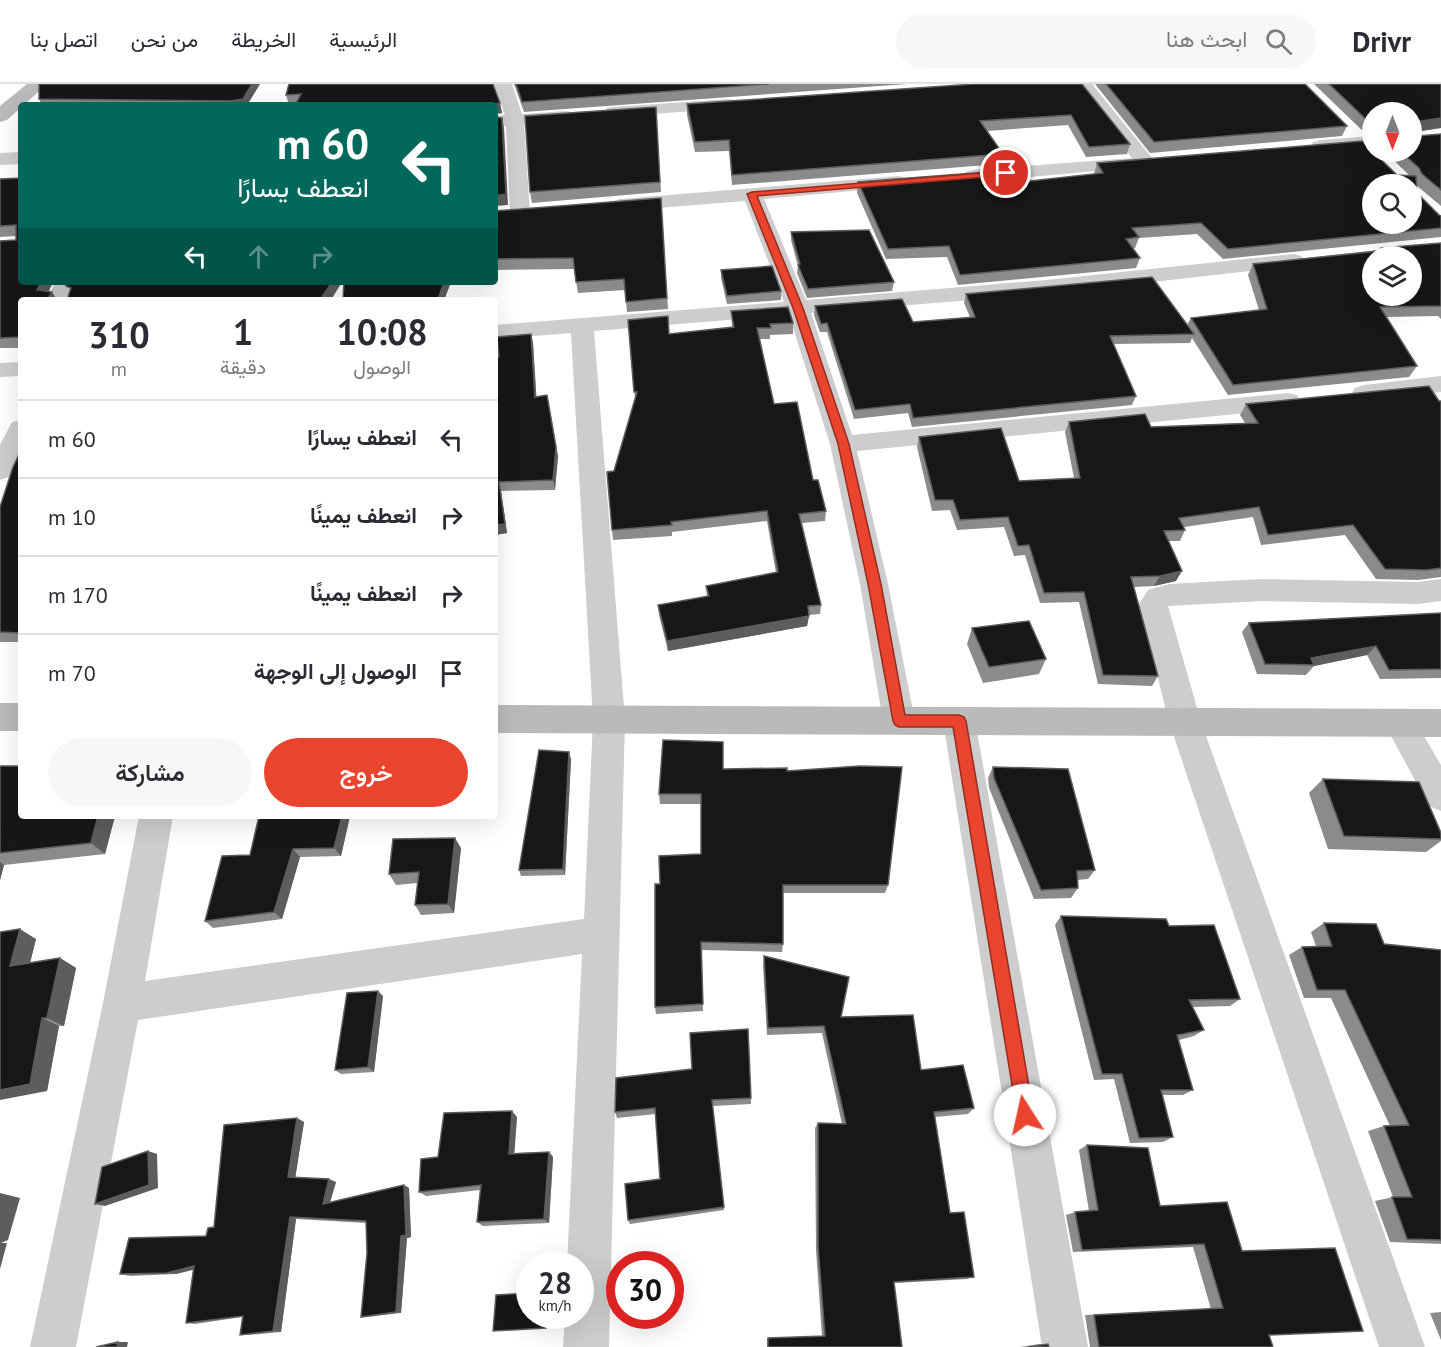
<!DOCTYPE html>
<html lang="ar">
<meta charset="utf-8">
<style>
:root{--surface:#fff;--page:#f7f7f7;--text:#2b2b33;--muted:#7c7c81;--line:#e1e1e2;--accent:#ea442f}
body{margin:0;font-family:"PT Sans",Vazirmatn,sans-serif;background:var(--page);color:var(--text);direction:rtl;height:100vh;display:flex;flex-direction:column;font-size:22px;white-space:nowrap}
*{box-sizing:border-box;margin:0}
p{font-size:20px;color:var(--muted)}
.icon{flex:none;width:33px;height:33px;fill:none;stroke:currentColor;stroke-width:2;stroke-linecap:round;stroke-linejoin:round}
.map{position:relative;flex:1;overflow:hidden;direction:ltr}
.side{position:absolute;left:18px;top:213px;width:480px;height:522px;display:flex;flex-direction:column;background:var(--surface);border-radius:6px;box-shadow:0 6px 24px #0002;direction:rtl}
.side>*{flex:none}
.hud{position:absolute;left:18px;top:18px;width:480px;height:183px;border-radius:6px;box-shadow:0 6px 24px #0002;direction:rtl;background:#00695c;color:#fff;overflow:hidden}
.needle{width:39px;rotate:180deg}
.controls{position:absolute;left:1362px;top:18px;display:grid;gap:12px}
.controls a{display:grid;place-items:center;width:60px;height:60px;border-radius:50%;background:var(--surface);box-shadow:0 6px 24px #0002;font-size:30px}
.speed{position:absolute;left:516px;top:1167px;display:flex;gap:12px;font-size:30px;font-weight:700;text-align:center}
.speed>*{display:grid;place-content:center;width:78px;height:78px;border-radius:50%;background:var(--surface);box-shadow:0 6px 24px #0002;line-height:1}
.speed small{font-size:15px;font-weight:400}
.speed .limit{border:9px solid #d22;background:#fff;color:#111}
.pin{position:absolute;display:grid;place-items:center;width:51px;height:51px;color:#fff;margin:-26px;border:3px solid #fff;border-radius:50%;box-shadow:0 2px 6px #0007}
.me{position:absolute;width:66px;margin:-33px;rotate:350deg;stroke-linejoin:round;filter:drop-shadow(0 0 4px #0008)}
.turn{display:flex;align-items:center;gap:21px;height:126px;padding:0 30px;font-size:27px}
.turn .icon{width:78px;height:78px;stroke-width:2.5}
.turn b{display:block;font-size:42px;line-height:51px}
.lanes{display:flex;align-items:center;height:57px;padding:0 30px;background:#0003;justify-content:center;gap:30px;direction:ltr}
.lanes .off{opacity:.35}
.eta{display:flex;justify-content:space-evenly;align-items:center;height:102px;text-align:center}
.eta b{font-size:36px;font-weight:600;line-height:42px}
.cta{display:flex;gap:12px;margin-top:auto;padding:12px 30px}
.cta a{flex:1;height:69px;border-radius:36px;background:var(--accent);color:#fff;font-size:24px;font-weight:600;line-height:69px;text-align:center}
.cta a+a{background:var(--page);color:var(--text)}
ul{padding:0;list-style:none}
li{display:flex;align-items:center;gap:18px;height:78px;padding:0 30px;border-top:2px solid var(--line)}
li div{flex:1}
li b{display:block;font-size:22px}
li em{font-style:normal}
header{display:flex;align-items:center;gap:36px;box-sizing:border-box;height:84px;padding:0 30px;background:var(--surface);border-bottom:2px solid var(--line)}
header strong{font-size:28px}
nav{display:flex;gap:33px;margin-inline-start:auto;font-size:21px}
.search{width:420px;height:54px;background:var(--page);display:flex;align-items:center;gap:15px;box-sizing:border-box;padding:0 21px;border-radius:33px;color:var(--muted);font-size:22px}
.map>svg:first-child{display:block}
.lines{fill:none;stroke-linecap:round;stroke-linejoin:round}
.street{fill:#cdcdcd;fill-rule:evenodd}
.secondary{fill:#bababa;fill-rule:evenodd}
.wall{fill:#8b8b8b}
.shaded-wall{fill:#5d5d5d}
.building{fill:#171717;stroke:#5d5d5d;stroke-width:1.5;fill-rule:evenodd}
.route{fill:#ea442f;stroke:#982c1f;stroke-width:1.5}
</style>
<header>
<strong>Drivr</strong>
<div class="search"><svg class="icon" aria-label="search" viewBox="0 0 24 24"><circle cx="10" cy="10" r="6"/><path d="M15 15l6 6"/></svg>ابحث هنا</div>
<nav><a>الرئيسية</a><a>الخريطة</a><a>من نحن</a><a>اتصل بنا</a></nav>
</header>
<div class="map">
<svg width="1441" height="1263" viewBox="0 0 1441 1263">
<rect width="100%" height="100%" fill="#fff"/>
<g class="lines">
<g class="street">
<polygon points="494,0 512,0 522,30 566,27 572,28 575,32 572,36 566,37 524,40 530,129 527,133 513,133 510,129 506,42 495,42 495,32 505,31"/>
<polygon points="1074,0 1092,0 1152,74 1154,78 1152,82 973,98 966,96 963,92 966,88 973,86 1132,74"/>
<polygon points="728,15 734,16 737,20 734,24 613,33 607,32 604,28 607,24 613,23"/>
<polygon points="1372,52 1372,64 1320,68 1313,66 1311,62 1313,58 1320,56"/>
<polygon points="21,68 21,80 0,81 0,69"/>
<polygon points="899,92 906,94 909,98 906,102 764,115 806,216 1046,196 1294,170 1301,172 1305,176 1301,180 1294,182 1046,210 811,229 852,351 1288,309 1297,311 1300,317 1297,323 1288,325 857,367 888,500 915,637 910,646 899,650 888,646 883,637 860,500 830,360 789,231 594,247 625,636 609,1263 563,1263 565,1232 580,1232 580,1180 567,1180 582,870 138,936 76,1263 30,1263 103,919 139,732 173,732 145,897 584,835 593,636 571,249 495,255 495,241 784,218 745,117 620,127 613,125 610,121 613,117 620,115"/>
<polygon points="56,198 78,198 68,216 46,216"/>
<polygon points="21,278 21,292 0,293 0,279"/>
<polygon points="1441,292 1441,308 1364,317 1355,314 1352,309 1355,304 1364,301"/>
<polygon points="21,336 21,370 9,393 0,396 0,361 12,338"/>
<polygon points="1261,495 1418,498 1441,495 1441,517 1418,520 1261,517 1168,522 1201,638 1425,1263 1379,1263 1169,638 1139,520 1148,506 1169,500"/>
<polygon points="959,624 970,628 975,637 1088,1263 1042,1263 943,637 948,628"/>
<polygon points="1400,626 1411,630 1441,681 1441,727 1429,722 1384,639 1389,630"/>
</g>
<g class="secondary">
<polygon points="27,0 47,0 7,36 0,38 0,22"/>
<rect x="0" y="619" width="21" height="28"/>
<polygon points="495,621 1441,625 1441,653 495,649"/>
</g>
</g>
<g class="wall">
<polygon points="260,0 247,21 42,21 39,15"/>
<polygon points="289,0 493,0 500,19 502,29 495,30 495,21 289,21 286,11"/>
<polygon points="514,0 907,0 524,28"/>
<polygon points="1082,0 1130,60 1127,70 1086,73 1068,41 987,47 1003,70 1000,80 732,101 729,67 695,68 687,31 687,20"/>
<polygon points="1095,0 1305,0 1347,42 1342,52 1150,69"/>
<polygon points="1314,0 1441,0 1441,44 1416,48 1416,50 1418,52 1441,50 1441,122 1416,101 1417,109 1439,131 1441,132 1441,153 1223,175 1197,150 1139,154 1135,164 1133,164 1140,174 1136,184 958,201 947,173 886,175 857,109 858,98 1021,98 1094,90 1097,79 1410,92 1385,68 1412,68 1372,28 1372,51 1367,51"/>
<polygon points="656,23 661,108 532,119 530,108"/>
<polygon points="21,94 21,198 53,198 49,207 21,216 21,264 0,264 0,157 16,156 16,152 0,153 0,95"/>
<polygon points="661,114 668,225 627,228 625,206 578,209 574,185 495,186 495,127"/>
<polygon points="791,148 894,198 892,207 807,214 797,189 798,182 791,156"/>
<polygon points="1441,159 1441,235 1438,232 1386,233 1417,282 1409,293 1228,311 1192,254 1190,259 1113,260 1136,312 1132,321 912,343 908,329 854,335 827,248 820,248 814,231 815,222 913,238 970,233 964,219 966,210 1187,241 1191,234 1259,226 1248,191 1253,180"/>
<polygon points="721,186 781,207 781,216 727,220 721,194"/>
<polygon points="344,198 451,198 444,216 343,216"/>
<polygon points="731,227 793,239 793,250 770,251 770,255 759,255 774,320 813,396 826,427 825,437 802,439 821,521 820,530 809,531 807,542 668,567 659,531 658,521 707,513 706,502 776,489 767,437 672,448 672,452 613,456 612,446 614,387 635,315 628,236 669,250 732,243"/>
<polygon points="531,250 533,259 536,312 558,372 555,406 501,407 507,449 495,451 499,273"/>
<polygon points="1439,317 1441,317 1441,494 1441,493 1418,496 1376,495 1345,451 1261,461 1253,433 1184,443 1185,446 1180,457 1168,457 1176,497 1154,502 1134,503 1158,592 1152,602 1098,600 1079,518 1040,519 1025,471 1014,472 1004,443 957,446 950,426 932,427 917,363 919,353 1019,397 1074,394 1065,348 1069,338 1151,343 1245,339 1240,331 1246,320"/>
<polygon points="21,366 21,558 0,558 0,423"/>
<polygon points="1441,529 1441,594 1380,595 1367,571 1314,582 1306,591 1257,590 1242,548 1249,539"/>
<polygon points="972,544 1046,575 1039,590 983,599 967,560"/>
<polygon points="571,675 565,791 521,792 519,786"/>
<polygon points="0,682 115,732 105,770 4,781 0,796"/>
<polygon points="993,683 1095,786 1088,795 1077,796 1078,804 1071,814 1034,815 989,704 988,694"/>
<polygon points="723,685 787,687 888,801 885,809 783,809 783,860 782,868 702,866 703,927 656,930 655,923 660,800 701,770 701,720 660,720 659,710"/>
<polygon points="1323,695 1441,749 1441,757 1426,768 1328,765 1309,709"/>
<polygon points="350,732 341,772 300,773 282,835 213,844 205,837 250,771"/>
<polygon points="461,764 454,829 421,831 415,821 418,799 396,801 389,790"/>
<polygon points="1061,832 1169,842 1240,915 1230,922 1193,923 1204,946 1194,952 1179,956 1193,1006 1183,1011 1162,1011 1173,1053 1163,1058 1130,1059 1114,995 1094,996 1055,841"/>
<polygon points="1324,839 1384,860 1441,866 1441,1160 1390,1158 1375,1117 1393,1113 1368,1047 1384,1042 1390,1042 1331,914 1304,914 1289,871 1302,863 1316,862 1311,848"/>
<polygon points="0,848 36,855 30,879 60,874 76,884 64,942 59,942 47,1007"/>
<polygon points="764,872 841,933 921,986 974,1024 968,1030 935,1033 950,1129 974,1193 967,1195 894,1199 902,1263 767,1263 767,1255 822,1252 816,1166 815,1044 818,1039 842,1040 822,949 767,951 763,881"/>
<polygon points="383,912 374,988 341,990 335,986"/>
<polygon points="616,994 751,1014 751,1020 713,1022 724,1126 630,1140 628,1136 660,1095 656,1030 617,1034 615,1028"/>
<polygon points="517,1033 514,1069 549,1068 553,1073 549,1139 483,1142 477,1138 480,1106 426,1112 419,1108 438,1073"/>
<polygon points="304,1038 295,1093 336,1098 330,1118 404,1101 409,1104 411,1153 407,1154 401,1229 367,1233 361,1233 367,1169 366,1139 296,1135 281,1248 248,1251 240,1251 242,1233 195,1240 186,1239 193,1186 176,1190 130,1192 120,1190 206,1152"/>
<polygon points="1087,1061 1160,1122 1227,1118 1273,1263 1090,1263 1085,1231 1211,1225 1193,1163 1073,1168 1066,1131 1075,1128 1089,1127 1079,1066"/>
<polygon points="1441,1228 1441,1256 1430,1229"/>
<polygon points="1039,1260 1048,1260 1049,1263 1020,1263"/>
</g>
<g class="shaded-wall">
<polygon points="252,0 260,0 247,21 233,21 231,17"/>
<polygon points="500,19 502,29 495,30 495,21 491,20"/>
<polygon points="502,34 504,44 508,121 495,122 495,112"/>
<polygon points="1441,34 1441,44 1412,48 1416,38"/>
<polygon points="41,198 53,198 44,216 37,206"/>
<polygon points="332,198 342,198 331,216 320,216"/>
<polygon points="444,198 451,198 444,216 438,216"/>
<polygon points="52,208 57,216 47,216"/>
<polygon points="531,250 533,259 537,322 535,313"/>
<polygon points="549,321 558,372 555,406 553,396"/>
<polygon points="499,398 501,407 507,449 495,451"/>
<polygon points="1182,487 1176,497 1154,502 1160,492"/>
<polygon points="809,532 807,542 668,567 667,557"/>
<polygon points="1376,562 1367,571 1314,582 1311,574"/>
<polygon points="569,668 571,675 565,791 563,785"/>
<polygon points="98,732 115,732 105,770 91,759"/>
<polygon points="342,732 350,732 341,772 334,764"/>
<polygon points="455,754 461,764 454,829 448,820"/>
<polygon points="293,765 300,773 282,835 274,828"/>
<polygon points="0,778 4,781 0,796"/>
<polygon points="20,845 36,855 27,891 10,882"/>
<polygon points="60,874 76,884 64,942 47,934"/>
<polygon points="378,907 383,912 374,988 368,983"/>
<polygon points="42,934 59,942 47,1007 0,1016 0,1006"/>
<polygon points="512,1027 517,1033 514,1074 509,1070"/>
<polygon points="297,1034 304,1038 295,1096 288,1093"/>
<polygon points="148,1067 157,1070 158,1104 105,1122 95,1120"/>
<polygon points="549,1068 553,1073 549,1139 544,1135"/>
<polygon points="329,1095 336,1098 329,1122 323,1120"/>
<polygon points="404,1101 409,1104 411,1153 407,1154 401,1229 396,1228"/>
<polygon points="0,1109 20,1114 8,1156 1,1159 7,1159 0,1185"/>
<polygon points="290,1133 296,1135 281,1248 273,1247"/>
<polygon points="194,1182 202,1183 176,1190 167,1189"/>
<polygon points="547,1232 550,1232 549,1244 546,1244"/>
<polygon points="118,1258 128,1258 127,1263 117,1263"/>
</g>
<g class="building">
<polygon points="39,0 252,0 243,15 231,17 39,15"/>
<polygon points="289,0 493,0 500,19 491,21 295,21 301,10 286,11"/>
<polygon points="516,0 769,0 522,18"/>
<polygon points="974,0 1082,0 1130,60 1089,63 1071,31 980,37 1003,70 732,91 729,56 695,58 687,20"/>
<polygon points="1106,0 1305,0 1347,42 1154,58"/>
<polygon points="1329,0 1441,0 1441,34 1416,38 1416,50 1418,52 1441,50 1441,106 1422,90 1419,84 1401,68 1412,68 1412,28 1372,28 1372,41"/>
<polygon points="656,23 660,98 530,108 525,32"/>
<polygon points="495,33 502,34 506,110 495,112"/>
<path d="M1362 57 1397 91 1416 92 1417 109 1439 131 1441 132V144L1228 165 1201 139 1132 144 1139 153 1126 155 1140 174 960 191 949 162 888 165 858 98 1013 86 1021 98 1103 89 1097 79ZM1372 100H1412V140H1372Z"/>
<polygon points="21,94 21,198 41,198 37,206 52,208 47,216 21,216 21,253 0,254 0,157 16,156 16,141 0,142 0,95"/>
<polygon points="661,114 667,214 626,218 624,195 576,198 573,174 495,175 495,127"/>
<polygon points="869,146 894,198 808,205 798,181 800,180 791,148"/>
<path d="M1441 159V222L1380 223 1417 282 1233 301 1191 234 1267 225 1253 180 1379 167 1381 164ZM1372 172H1412V212H1372Z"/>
<polygon points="772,182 781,207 727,212 721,186"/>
<polygon points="1152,193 1194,250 1110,252 1136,312 913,334 910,320 855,326 827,239 821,240 815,222 902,215 913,238 975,233 966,210"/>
<polygon points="68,198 332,198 320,216 67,216 71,204 66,202"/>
<polygon points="344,198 444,198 438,215 343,215"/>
<polygon points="788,223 793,239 770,240 771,244 757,244 774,320 797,318 813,396 818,396 826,427 799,430 821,521 808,522 809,532 667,557 658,521 709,512 706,502 778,488 767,427 671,438 672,441 612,446 607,388 614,387 637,308 634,308 628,236 668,232 669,250 734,243 731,227"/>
<polygon points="531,250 535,313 547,311 556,363 553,396 499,398 505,440 495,441 495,273 499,273 497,253"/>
<polygon points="1429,302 1439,317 1441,317 1441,484 1427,486 1385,485 1353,441 1268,451 1259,423 1179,434 1185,446 1164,447 1182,487 1160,492 1131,493 1158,592 1103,591 1084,508 1044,509 1029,461 1018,462 1008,433 960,436 953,416 935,416 919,353 1001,344 1019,397 1080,394 1069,338 1145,330 1151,343 1258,339 1246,320"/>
<polygon points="21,366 21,549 0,548 0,423 13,383"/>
<polygon points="1441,529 1441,585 1389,586 1376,562 1311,574 1314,581 1265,580 1249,539"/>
<polygon points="1029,537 1046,575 989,583 972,544"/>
<polygon points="663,656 723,658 723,685 787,684 787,687 860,682 902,683 888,801 783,801 783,860 701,858 703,920 655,923 655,800 660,800 659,772 701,770 701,710 659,710"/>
<polygon points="539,666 569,668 563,785 519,786"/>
<polygon points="0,682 21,682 21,732 98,732 91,759 0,769"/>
<polygon points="993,683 1068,685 1095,786 1077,787 1078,804 1041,806 994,694"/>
<polygon points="1323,695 1419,698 1441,749 1441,755 1344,752"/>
<polygon points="259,732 342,732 334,764 293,765 274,828 205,837 222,772 250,771"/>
<polygon points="455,754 448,820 415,821 419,788 389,790 393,755"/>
<polygon points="1061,832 1166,835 1169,842 1214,841 1240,915 1189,916 1204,946 1177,951 1193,1006 1161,1006 1173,1053 1139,1054 1122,990 1102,990"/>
<polygon points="1324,839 1376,840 1384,860 1441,866 1441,1156 1407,1155 1392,1113 1412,1113 1384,1042 1409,1041 1345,906 1317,906 1302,863 1332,862"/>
<polygon points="20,845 10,882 60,874 47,934 42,934 30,1000 0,1006 0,848"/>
<polygon points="764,872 849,893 841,933 913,931 921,986 963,981 974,1024 934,1028 950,1129 964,1128 974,1193 894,1198 902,1263 768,1263 768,1254 825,1252 818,1163 818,1039 846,1040 824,942 768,944"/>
<polygon points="378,907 368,983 335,986 347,909"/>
<polygon points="748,945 751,1014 712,1016 724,1123 628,1136 625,1100 660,1095 655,1024 615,1028 616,994 692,985 690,949"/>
<polygon points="512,1027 509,1070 549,1068 544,1135 477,1138 481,1101 419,1108 421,1075 438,1073 444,1029"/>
<polygon points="297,1034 288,1093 329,1095 323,1120 404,1101 406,1151 401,1152 396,1228 361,1233 367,1169 366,1137 290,1133 273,1247 240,1251 243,1232 186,1239 194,1182 167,1189 120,1190 129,1154 206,1152 208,1144 214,1143 224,1041"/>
<polygon points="1087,1061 1148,1064 1160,1122 1227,1118 1242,1167 1335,1164 1363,1247 1269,1251 1273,1263 1099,1263 1094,1231 1223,1224 1204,1160 1082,1166 1075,1128 1098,1126"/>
<polygon points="148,1067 149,1101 95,1120 102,1083"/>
<polygon points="530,1209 530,1232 547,1232 546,1244 493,1247 496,1211"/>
<polygon points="118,1258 117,1263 96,1263"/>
<polygon points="1048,1260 1049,1263 1028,1263"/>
</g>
<polygon class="route" points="1006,87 1009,88 1009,91 757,112 803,224 849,360 881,500 905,631 959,631 964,633 966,637 1034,1031 1032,1037 1025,1040 1019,1037 1017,1031 953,643 899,643 895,641 893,637 868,500 838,360 793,224 747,110 752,108"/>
</svg>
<div class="controls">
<a><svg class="needle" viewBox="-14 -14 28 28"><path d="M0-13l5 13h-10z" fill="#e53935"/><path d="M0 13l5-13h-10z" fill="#7c7c81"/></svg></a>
<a><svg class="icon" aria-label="search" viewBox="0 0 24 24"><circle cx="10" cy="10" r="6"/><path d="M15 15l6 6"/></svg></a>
<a><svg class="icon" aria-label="layers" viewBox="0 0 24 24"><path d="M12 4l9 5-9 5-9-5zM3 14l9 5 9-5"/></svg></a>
</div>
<div class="speed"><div>28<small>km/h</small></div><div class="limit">30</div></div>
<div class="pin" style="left:1006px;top:89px;background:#d93025"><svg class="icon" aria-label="arrive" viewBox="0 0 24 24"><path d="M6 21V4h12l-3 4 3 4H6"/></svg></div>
<svg class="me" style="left:1025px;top:1031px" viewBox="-20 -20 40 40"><circle r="19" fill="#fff"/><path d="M0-13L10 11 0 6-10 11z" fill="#ea442f"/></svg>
<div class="hud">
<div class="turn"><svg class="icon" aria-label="left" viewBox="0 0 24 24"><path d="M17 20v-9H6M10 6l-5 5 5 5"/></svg><div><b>60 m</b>انعطف يسارًا</div></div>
<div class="lanes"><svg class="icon" aria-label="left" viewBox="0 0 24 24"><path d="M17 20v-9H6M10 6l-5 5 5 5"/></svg><svg class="icon off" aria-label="ahead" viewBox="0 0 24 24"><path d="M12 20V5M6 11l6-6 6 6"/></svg><svg class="icon off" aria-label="right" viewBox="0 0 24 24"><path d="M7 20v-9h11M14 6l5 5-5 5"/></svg></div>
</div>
<section class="side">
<div class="eta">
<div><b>10:08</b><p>الوصول</p></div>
<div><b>1</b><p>دقيقة</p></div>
<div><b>310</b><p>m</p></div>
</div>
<ul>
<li><svg class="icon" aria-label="left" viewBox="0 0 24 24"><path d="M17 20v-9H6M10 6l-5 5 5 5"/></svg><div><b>انعطف يسارًا</b></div><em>60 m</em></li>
<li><svg class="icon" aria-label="right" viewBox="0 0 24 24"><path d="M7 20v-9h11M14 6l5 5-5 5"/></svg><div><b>انعطف يمينًا</b></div><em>10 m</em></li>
<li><svg class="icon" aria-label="right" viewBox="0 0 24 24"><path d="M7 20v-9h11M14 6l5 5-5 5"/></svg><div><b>انعطف يمينًا</b></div><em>170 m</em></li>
<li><svg class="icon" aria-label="arrive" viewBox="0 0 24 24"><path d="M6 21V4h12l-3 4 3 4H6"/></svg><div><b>الوصول إلى الوجهة</b></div><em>70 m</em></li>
</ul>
<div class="cta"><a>خروج</a><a>مشاركة</a></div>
</section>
</div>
